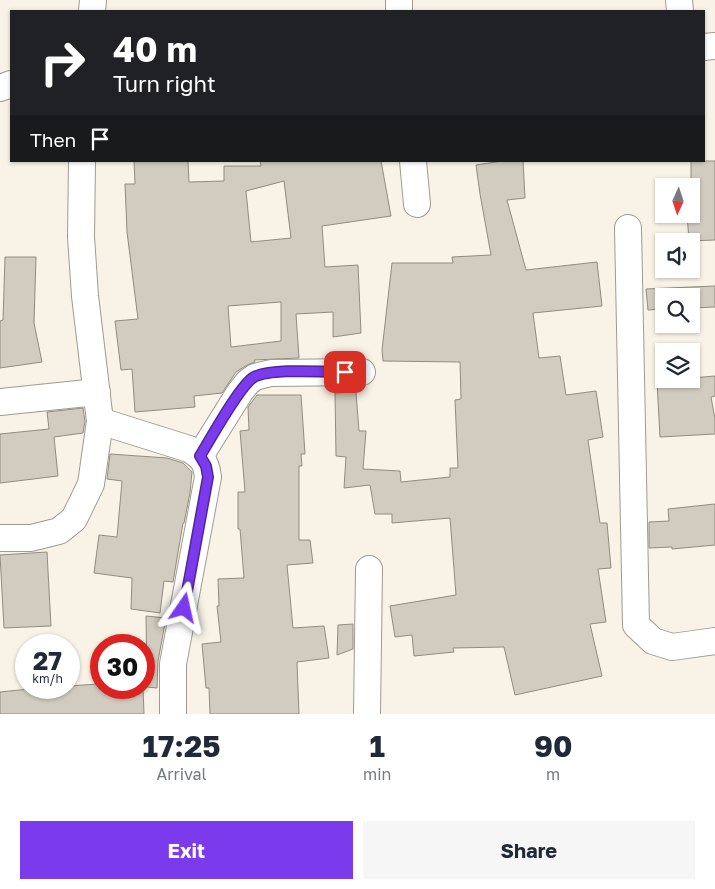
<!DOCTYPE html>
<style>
:root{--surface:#fff;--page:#f6f6f7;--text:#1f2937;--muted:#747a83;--accent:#7c3aed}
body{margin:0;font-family:"Golos Text",sans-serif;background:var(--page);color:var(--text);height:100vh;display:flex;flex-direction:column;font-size:19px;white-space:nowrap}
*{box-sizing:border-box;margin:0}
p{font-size:16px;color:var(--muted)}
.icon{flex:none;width:28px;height:28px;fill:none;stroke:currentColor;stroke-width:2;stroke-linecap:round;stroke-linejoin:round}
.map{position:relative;height:714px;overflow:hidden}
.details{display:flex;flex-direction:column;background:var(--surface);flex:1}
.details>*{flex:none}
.top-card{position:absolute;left:10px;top:10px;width:695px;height:152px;border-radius:0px;box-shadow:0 1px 4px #0004;background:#202124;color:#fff;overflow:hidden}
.needle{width:32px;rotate:183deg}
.tools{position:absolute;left:655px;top:178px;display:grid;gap:10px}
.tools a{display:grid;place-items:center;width:45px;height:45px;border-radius:0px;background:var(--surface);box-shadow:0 1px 4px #0004;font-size:25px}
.speed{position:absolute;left:15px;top:634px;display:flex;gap:10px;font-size:25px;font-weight:700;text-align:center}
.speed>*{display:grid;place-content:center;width:65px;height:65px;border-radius:50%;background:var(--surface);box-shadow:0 1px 4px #0004;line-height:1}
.speed small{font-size:12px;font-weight:400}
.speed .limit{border:8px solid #d22;background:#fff;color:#111}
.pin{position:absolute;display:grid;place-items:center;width:42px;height:42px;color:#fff;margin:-21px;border-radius:10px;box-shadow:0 2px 8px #0006}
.me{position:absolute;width:55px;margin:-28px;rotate:11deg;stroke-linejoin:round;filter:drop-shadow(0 0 4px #0008)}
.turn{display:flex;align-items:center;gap:18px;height:105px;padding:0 20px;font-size:22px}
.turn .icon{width:65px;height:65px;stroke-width:2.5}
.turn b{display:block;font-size:35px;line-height:42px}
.then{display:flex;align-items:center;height:48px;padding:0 20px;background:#0003;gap:10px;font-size:19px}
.eta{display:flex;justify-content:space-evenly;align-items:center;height:85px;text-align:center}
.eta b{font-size:30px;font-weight:700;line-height:35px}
.primary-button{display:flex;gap:10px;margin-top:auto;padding:10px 20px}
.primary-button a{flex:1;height:58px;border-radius:0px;background:var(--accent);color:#fff;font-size:20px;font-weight:700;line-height:58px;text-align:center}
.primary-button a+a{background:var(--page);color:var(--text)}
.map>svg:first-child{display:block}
.building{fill:#d1ccbf;stroke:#918c80;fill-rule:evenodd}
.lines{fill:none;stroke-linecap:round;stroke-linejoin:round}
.street-casing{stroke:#a09b90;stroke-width:28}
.street{stroke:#fff;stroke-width:26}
.route-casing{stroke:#51269a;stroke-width:12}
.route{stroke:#7c3aed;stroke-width:9}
</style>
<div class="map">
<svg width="715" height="714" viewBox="0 0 715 714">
<rect width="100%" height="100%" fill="#f8f3e6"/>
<g class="building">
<path d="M134 161H188L189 182 224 181V166H261L260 161H381L391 216 322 226 325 267 358 265 361 333 333 337V312L296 314 299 358 254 360 255 362 247 365 236 372 222 393 194 396 195 407 135 412 132 369 121 370 115 321 138 319 127 232 125 184H135ZM284 181 291 238 251 242 246 191ZM281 302V341L231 347 228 306Z"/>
<polygon points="502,161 523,161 525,198 507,200 526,270 597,262 602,306 533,313 539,358 560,356 566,395 596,391 603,437 588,440 600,523 607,523 611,568 598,569 606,622 590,624 602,676 515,695 504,647 453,648 454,652 414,656 412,635 395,637 390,606 456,595 450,518 392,523 392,514 375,514 370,485 344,488 346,457 336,456 335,393 356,392 359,431 366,431 363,469 400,471 401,482 450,477 450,468 458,468 455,400 461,399 460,362 383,361 382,350 392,263 453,263 452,257 491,255 480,194 476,165"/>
<polygon points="691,161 715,161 715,240 689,241 687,214 691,214"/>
<polygon points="5,257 36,257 34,323 42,362 0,368 0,321 3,320"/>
<polygon points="715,286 715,307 691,308 691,296 664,296 664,309 648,310 646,289"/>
<polygon points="715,376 715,396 711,397 715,419 715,434 660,437 657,381"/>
<polygon points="257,395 301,395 305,454 301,454 302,466 299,466 299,540 310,540 313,563 287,565 293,628 324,626 329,658 297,662 299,714 210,714 209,688 206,688 202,644 221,642 217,606 219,606 218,579 244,578 240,529 238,529 238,492 245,492 240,431 249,430 248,407"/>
<polygon points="83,408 85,421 83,433 54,437 58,476 0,483 0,434 49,429 47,412"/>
<polygon points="110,454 167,458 183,463 192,472 190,493 184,523 183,523 173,582 164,581 160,613 131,609 132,578 94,573 99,535 117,537 122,481 107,479"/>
<polygon points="715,504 715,545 672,549 672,547 649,548 649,522 669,521 668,509"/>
<polygon points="47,552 51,626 4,628 0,555"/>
<polygon points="146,616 166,618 158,661 157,688 147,687"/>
<polygon points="353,624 353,649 337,655 338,625"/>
<polygon points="98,684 98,686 101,686 101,688 143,688 144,714 0,714 0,692 39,688 69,688 69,686"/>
</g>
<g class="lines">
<defs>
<g id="street">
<polyline points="399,0 399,11"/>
<polyline points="679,0 680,11"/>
<polyline points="92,11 93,0"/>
<polyline points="704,47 715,46"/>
<polyline points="0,88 11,84"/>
<polyline points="413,161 417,204"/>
<polyline points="628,228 636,625 653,641 672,647 715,641"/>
<polyline points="0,402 97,392"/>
<path d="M100 421 189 449C202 457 206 461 208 477L173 664V714"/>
<polyline points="200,456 240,392 248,382 255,377 271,373 362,372"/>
<polyline points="0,538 31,538 59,531 74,519 91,484 100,421 85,296 81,237 82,161"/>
<polyline points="367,714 369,569"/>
</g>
</defs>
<use href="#street" class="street-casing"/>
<use href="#street" class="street"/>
</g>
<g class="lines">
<defs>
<path id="route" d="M184 608 208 477 206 466 200 456C210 440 240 385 254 377 272 368 323 372 345 372"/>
</defs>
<use href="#route" class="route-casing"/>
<use href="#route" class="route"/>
</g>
</svg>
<div class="tools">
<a><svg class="needle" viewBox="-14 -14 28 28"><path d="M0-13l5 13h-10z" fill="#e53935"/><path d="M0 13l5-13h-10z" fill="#747a83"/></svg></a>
<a><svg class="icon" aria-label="sound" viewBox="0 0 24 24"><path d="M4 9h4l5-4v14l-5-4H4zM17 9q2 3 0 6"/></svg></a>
<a><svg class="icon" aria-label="search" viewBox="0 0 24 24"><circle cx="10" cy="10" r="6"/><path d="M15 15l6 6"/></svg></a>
<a><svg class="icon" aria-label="layers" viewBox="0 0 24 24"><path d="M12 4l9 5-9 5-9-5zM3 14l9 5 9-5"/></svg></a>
</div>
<div class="speed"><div>27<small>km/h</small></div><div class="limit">30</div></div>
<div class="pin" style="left:345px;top:372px;background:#d93025"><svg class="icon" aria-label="arrive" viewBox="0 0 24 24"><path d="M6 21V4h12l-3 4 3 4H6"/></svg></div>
<svg class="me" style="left:184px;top:608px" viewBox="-20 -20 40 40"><path d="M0-17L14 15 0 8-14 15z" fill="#7c3aed" stroke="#fff" stroke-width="4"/></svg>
<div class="top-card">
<div class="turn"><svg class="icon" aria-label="right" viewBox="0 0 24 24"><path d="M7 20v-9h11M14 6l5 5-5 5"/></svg><div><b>40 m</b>Turn right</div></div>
<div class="then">Then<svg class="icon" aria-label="arrive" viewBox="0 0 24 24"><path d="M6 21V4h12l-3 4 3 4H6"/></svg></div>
</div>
</div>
<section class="details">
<div class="eta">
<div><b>17:25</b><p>Arrival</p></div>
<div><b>1</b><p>min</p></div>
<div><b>90</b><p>m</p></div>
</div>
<div class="primary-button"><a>Exit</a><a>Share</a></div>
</section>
